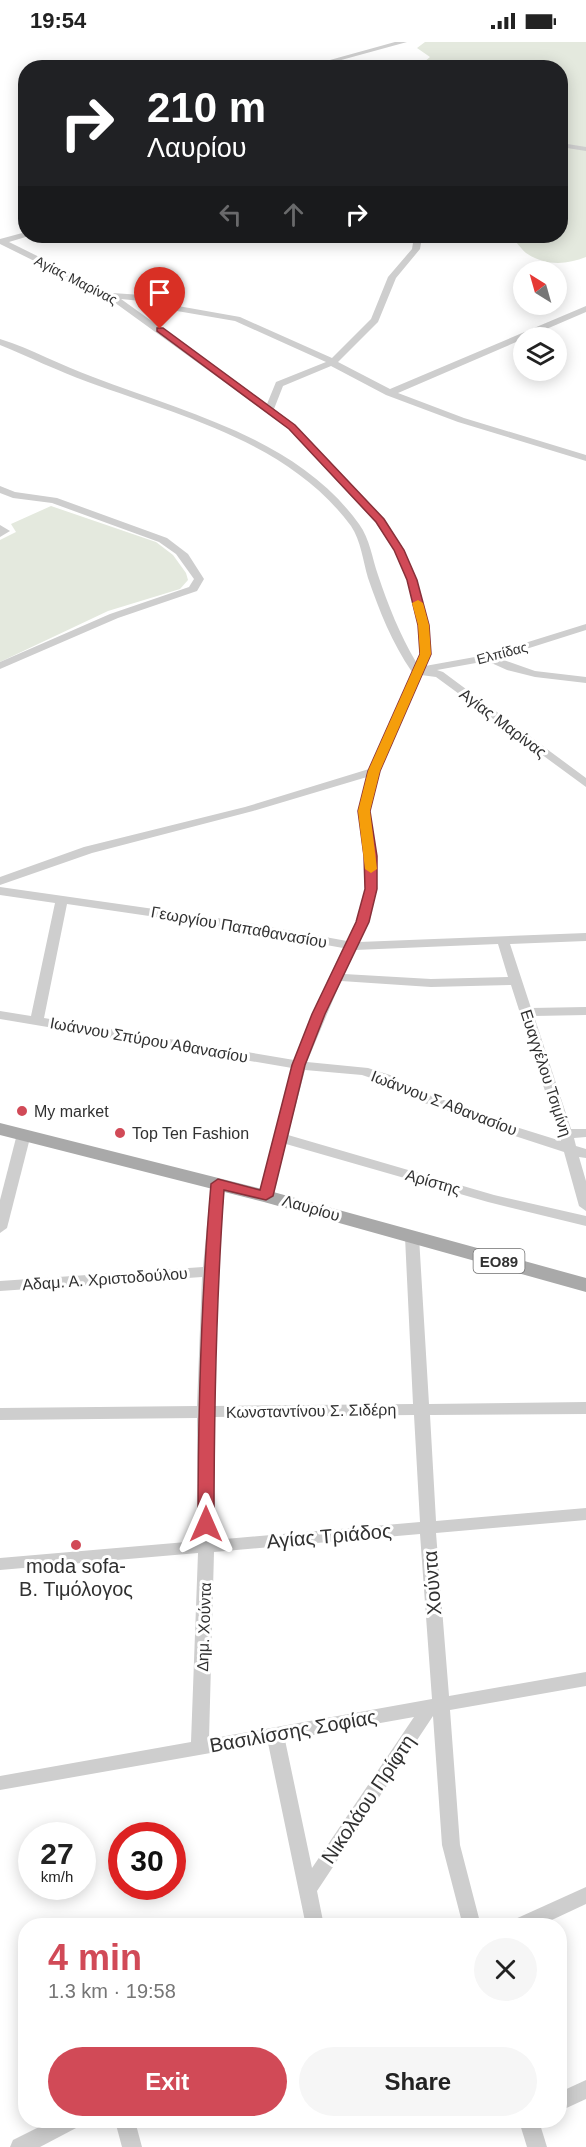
<!DOCTYPE html>
<meta charset="utf-8">
<style>
:root{--surface:#fff;--page:#f6f6f6;--text:#222;--muted:#767676;--accent:#d14a57}
body{margin:0;font-family:Helvetica,sans-serif;background:var(--page);color:var(--text);height:100vh;display:flex;flex-direction:column;font-size:22px;white-space:nowrap}
*{box-sizing:border-box;margin:0}
p{font-size:20px;color:var(--muted)}
.icon{flex:none;width:33px;height:33px;fill:none;stroke:currentColor;stroke-width:2;stroke-linecap:round;stroke-linejoin:round}
.map{position:relative;flex:1;overflow:hidden}
.panel{position:absolute;left:18px;top:1876px;width:549px;height:210px;display:flex;flex-direction:column;background:var(--surface);border-radius:24px;box-shadow:0 3px 15px #0003}
.panel>*{flex:none}
.top-card{position:absolute;left:18px;top:18px;width:550px;height:183px;border-radius:24px;box-shadow:0 3px 15px #0003;background:#202124;color:#fff;overflow:hidden}
.needle{width:39px;rotate:323deg}
.buttons{position:absolute;left:513px;top:219px;display:grid;gap:12px}
.buttons a{display:grid;place-items:center;width:54px;height:54px;border-radius:50%;background:var(--surface);box-shadow:0 3px 15px #0003;font-size:30px}
.speed{position:absolute;left:18px;top:1780px;display:flex;gap:12px;font-size:30px;font-weight:700;text-align:center}
.speed>*{display:grid;place-content:center;width:78px;height:78px;border-radius:50%;background:var(--surface);box-shadow:0 3px 15px #0003;line-height:1}
.speed small{font-size:15px;font-weight:400}
.speed .limit{border:9px solid #d22;background:#fff;color:#111}
.pin{position:absolute;display:grid;place-items:center;width:51px;height:51px;color:#fff;margin:-62px -26px;border-radius:50% 50% 50% 0;rotate:-45deg;box-shadow:0 0 6px #0007}
.pin .icon{rotate:45deg}
.me{position:absolute;width:66px;margin:-33px;rotate:0deg;stroke-linejoin:round;filter:drop-shadow(0 0 4px #0008)}
.turn{display:flex;align-items:center;gap:21px;height:126px;padding:0 30px;font-size:27px}
.turn .icon{width:78px;height:78px;stroke-width:2.5}
.turn b{display:block;font-size:42px;line-height:51px}
.lanes{display:flex;align-items:center;height:57px;padding:0 30px;background:#0003;justify-content:center;gap:30px;direction:ltr}
.lanes .off{opacity:.35}
.round{display:grid;place-items:center;flex:none;width:63px;height:63px;border-radius:32px;background:var(--page)}
.summary{display:flex;align-items:center;justify-content:space-between;height:102px;padding:0 30px}
h1{font-size:36px;font-weight:700;line-height:45px;color:var(--accent)}
.button{display:flex;gap:12px;margin-top:auto;padding:12px 30px}
.button a{flex:1;height:69px;border-radius:36px;background:var(--accent);color:#fff;font-size:24px;font-weight:700;line-height:69px;text-align:center}
.button a+a{background:var(--page);color:var(--text)}
.status{display:flex;justify-content:space-between;align-items:center;height:42px;padding:0 30px;background:var(--surface);direction:ltr}
.status svg{height:16px;fill:currentColor}
.map>svg:first-child{display:block}
.green{fill:#e4e9de}
.lines{fill:none;stroke-linecap:round;stroke-linejoin:round}
.minor{fill:#cecece;fill-rule:evenodd}
.major{fill:#a9a9a9;fill-rule:evenodd}
.route{fill:#d14a57;stroke:#883039;stroke-width:1.5}
.slow{fill:#f59e0b}
.poi-dot{fill:#d14a57;stroke:#fff;stroke-width:2}
.labels{text-anchor:middle;dominant-baseline:central;stroke-width:6;stroke-linejoin:round;paint-order:stroke}
.far-street-label{font-size:14px;fill:#313131;stroke:#fff}
.shield{fill:#fff;stroke:#6f6f6f;stroke-width:1.5}
.shield-label{font-size:15px;font-weight:bold;fill:#313131}
.street-label{font-size:16px;fill:#313131;stroke:#fff}
.poi-label{font-size:16px;fill:#313131;stroke:#fff;text-anchor:start}
.near-street-label{font-size:20px;fill:#313131;stroke:#fff}
.near-poi-label{font-size:20px;fill:#313131;stroke:#fff}
</style>
<div class="status"><b>19:54</b><svg viewBox="0 0 49 12"><path d="M0 12V9h3v3zM5 12V6h3v6zM10 12V3h3v9zM15 12V0h3v12zM26 1h20v11H26zM47 4h2v5h-2z"/></svg></div>
<div class="map">
<svg width="586" height="2105" viewBox="0 0 586 2105">
<rect width="100%" height="100%" fill="#fff"/>
<g class="green">
<path d="M425 0H586V215C566 223 545 224 526 211 520 206 516 198 509 194H561V26H395L424 20 430 15 417 6Z"/>
<polygon points="51,464 156,500 173,513 186,531 188,538 180,547 108,569 0,620 0,498 16,490 11,482"/>
</g>
<g class="lines">
<g class="minor">
<polygon points="395,0 407,0 334,20 330,18"/>
<polygon points="561,101 586,105 586,109 561,105"/>
<path d="M26 190V194H29L9 200 112 251 142 253 178 264 240 275 332 316 371 277 388 235 412 207 413 201 409 194H417L421 201 420 207 396 236 378 280 338 320 390 347 586 264V270L398 351 464 376 586 413V419L458 380 386 353 331 324 283 344 274 367 295 383 384 477 404 508 417 538 428 583 430 612 425 624 486 613 586 582V588L498 616 535 629 586 635V641L535 635 507 628 487 619 437 628 443 630 586 736V745L436 635 421 633 380 729 370 769 376 814 377 847 368 880 359 900 586 891V899L510 902 531 966 586 965V973L534 974 571 1087H586V1095L574 1096 576 1104 586 1107V1116L579 1115 586 1139V1169L579 1164 564 1110 490 1086 469 1075 421 1060 380 1039 362 1033 305 1028 288 1093 494 1153 586 1174V1184L488 1160 286 1102 273 1154 271 1157H261L259 1154 292 1026 0 977V969L31 974 55 861 0 853V845L238 879 347 899 356 880 365 847 364 814 358 769 367 735 253 769 92 811 0 843V835L84 805 245 765 369 727 412 630C392 601 379 568 368 536 363 519 361 499 351 484 289 400 181 374 88 340 58 329 29 315 0 303V297C32 307 62 324 93 335 186 371 297 396 359 482 370 497 372 516 378 533 388 563 400 593 416 620L420 612 418 583 407 538 394 508 376 481 289 387 107 255 0 202V197ZM121 257 141 259 177 269 235 279 326 320 276 340 267 362ZM67 862 238 887 343 906 312 972 294 1018 44 976ZM498 902 508 935 431 937 344 932 355 908ZM341 939 431 945 511 943 561 1099 500 1080 479 1069 431 1054 390 1033 368 1026 307 1020Z"/>
<polygon points="0,444 15,450 57,456 167,496 188,512 204,537 197,549 118,576 0,627 0,620 110,572 189,545 194,537 176,512 159,500 52,461 13,456 0,451"/>
<polygon points="0,483 10,489 0,495"/>
<polygon points="24,1088 31,1092 7,1186 0,1191 0,1158 17,1092"/>
<path d="M218 1137 225 1142 217 1230 213 1364 413 1362 405 1195 412 1190 419 1195 429 1362 586 1360V1372L430 1373 436 1479 586 1466V1478L436 1491 449 1654 586 1630V1644L450 1668 460 1803 481 1884H463L442 1803 433 1674 317 1849 324 1884H306L268 1701 0 1748V1734L191 1700 198 1511 0 1528V1516L198 1499 197 1376 0 1378V1366L197 1364 202 1235 0 1249V1239L203 1225 211 1142ZM414 1373 420 1480 214 1498 213 1375ZM420 1492 432 1657 209 1697 214 1510ZM414 1675 312 1826 285 1698Z"/>
<polygon points="586,1845 586,1862 539,1884 511,1884 513,1878"/>
<polygon points="586,2038 586,2057 560,2069 560,2050"/>
<polygon points="51,2079 81,2079 78,2085 40,2105 10,2105 13,2098"/>
<polygon points="115,2079 135,2079 142,2105 122,2105"/>
<polygon points="519,2079 539,2079 547,2105 527,2105"/>
</g>
<polygon class="major" points="0,1081 266,1148 586,1236 586,1250 264,1160 0,1093"/>
</g>
<path class="route" d="M157 286H163L295 383 384 477 404 508 417 538 429 583 431 612 380 729 370 769 377 814V847L369 880 325 972 305 1023 273 1154 266 1158 224 1148C216 1259 214 1370 214 1482L212 1486 206 1488 200 1486 198 1482C198 1368 201 1255 211 1142L218 1137 260 1148 292 1023 312 972 356 880 365 847 364 814 358 769 368 729 420 612 418 583 407 538 394 508 376 480 289 387 157 289Z"/>
<polygon class="slow" points="418,558 423,561 429,583 431,612 380,729 370,769 377,827 371,831 365,827 358,769 368,729 420,612 418,583 412,561"/>
<g class="poi-dot">
<circle cx="22" cy="1069" r="6"/>
<circle cx="120" cy="1091" r="6"/>
<circle cx="76" cy="1503" r="6"/>
</g>
<g class="labels">
<g class="far-street-label">
<text transform="translate(76 238) rotate(27)">Αγίας Μαρίνας</text>
<text transform="translate(502 611) rotate(-15)">Ελπίδας</text>
</g>
<rect class="shield" x="473.5" y="1207" width="51" height="24" rx="4.5"/>
<g class="shield-label">
<text x="499" y="1219">ΕΟ89</text>
</g>
<g class="street-label">
<text transform="translate(503 681) rotate(37)">Αγίας Μαρίνας</text>
<text transform="translate(239 885) rotate(10)">Γεωργίου Παπαθανασίου</text>
<text transform="translate(149 998) rotate(10)">Ιωάννου Σπύρου Αθανασίου</text>
<text transform="translate(546 1031) rotate(72)">Ευαγγέλου Τσιμίνη</text>
<text transform="translate(444 1061) rotate(21)">Ιωάννου Σ Αθανασίου</text>
<text transform="translate(433 1140) rotate(16)">Αρίστης</text>
<text transform="translate(311 1166) rotate(16)">Λαυρίου</text>
<text transform="translate(105 1237) rotate(-4)">Αδαμ. Α. Χριστοδούλου</text>
<text transform="translate(311 1369) rotate(-1)">Κωνσταντίνου Σ. Σιδέρη</text>
<text transform="translate(204 1585) rotate(-88)">Δημ. Χούντα</text>
</g>
<g class="poi-label">
<text x="34" y="1069">My market</text>
<text x="132" y="1091">Top Ten Fashion</text>
</g>
<g class="near-street-label">
<text transform="translate(329 1494) rotate(-5)">Αγίας Τριάδος</text>
<text transform="translate(432 1541) rotate(-94)">Χούντα</text>
<text transform="translate(293 1689) rotate(-10)">Βασιλίσσης Σοφίας</text>
<text transform="translate(368 1757) rotate(-56)">Νικολάου Πρίφτη</text>
</g>
<g class="near-poi-label">
<text x="76" y="1524">moda sofa-<tspan x="76" dy="23">Β. Τιμόλογος</tspan></text>
</g>
</g>
</svg>
<div class="buttons">
<a><svg class="needle" viewBox="-14 -14 28 28"><path d="M0-13l5 13h-10z" fill="#e53935"/><path d="M0 13l5-13h-10z" fill="#767676"/></svg></a>
<a><svg class="icon" aria-label="layers" viewBox="0 0 24 24"><path d="M12 4l9 5-9 5-9-5zM3 14l9 5 9-5"/></svg></a>
</div>
<div class="speed"><div>27<small>km/h</small></div><div class="limit">30</div></div>
<div class="pin" style="left:160px;top:287px;background:#d93025"><svg class="icon" aria-label="arrive" viewBox="0 0 24 24"><path d="M6 21V4h12l-3 4 3 4H6"/></svg></div>
<svg class="me" style="left:206px;top:1482px" viewBox="-20 -20 40 40"><path d="M0-17L14 15 0 8-14 15z" fill="#d14a57" stroke="#fff" stroke-width="4"/></svg>
<div class="top-card">
<div class="turn"><svg class="icon" aria-label="right" viewBox="0 0 24 24"><path d="M7 20v-9h11M14 6l5 5-5 5"/></svg><div><b>210 m</b>Λαυρίου</div></div>
<div class="lanes"><svg class="icon off" aria-label="left" viewBox="0 0 24 24"><path d="M17 20v-9H6M10 6l-5 5 5 5"/></svg><svg class="icon off" aria-label="ahead" viewBox="0 0 24 24"><path d="M12 20V5M6 11l6-6 6 6"/></svg><svg class="icon" aria-label="right" viewBox="0 0 24 24"><path d="M7 20v-9h11M14 6l5 5-5 5"/></svg></div>
</div>
<section class="panel">
<div class="summary"><div><h1>4 min</h1><p>1.3 km · 19:58</p></div><a class="round"><svg class="icon" aria-label="close" viewBox="0 0 24 24"><path d="M6 6l12 12M18 6L6 18"/></svg></a></div>
<div class="button"><a>Exit</a><a>Share</a></div>
</section>
</div>
